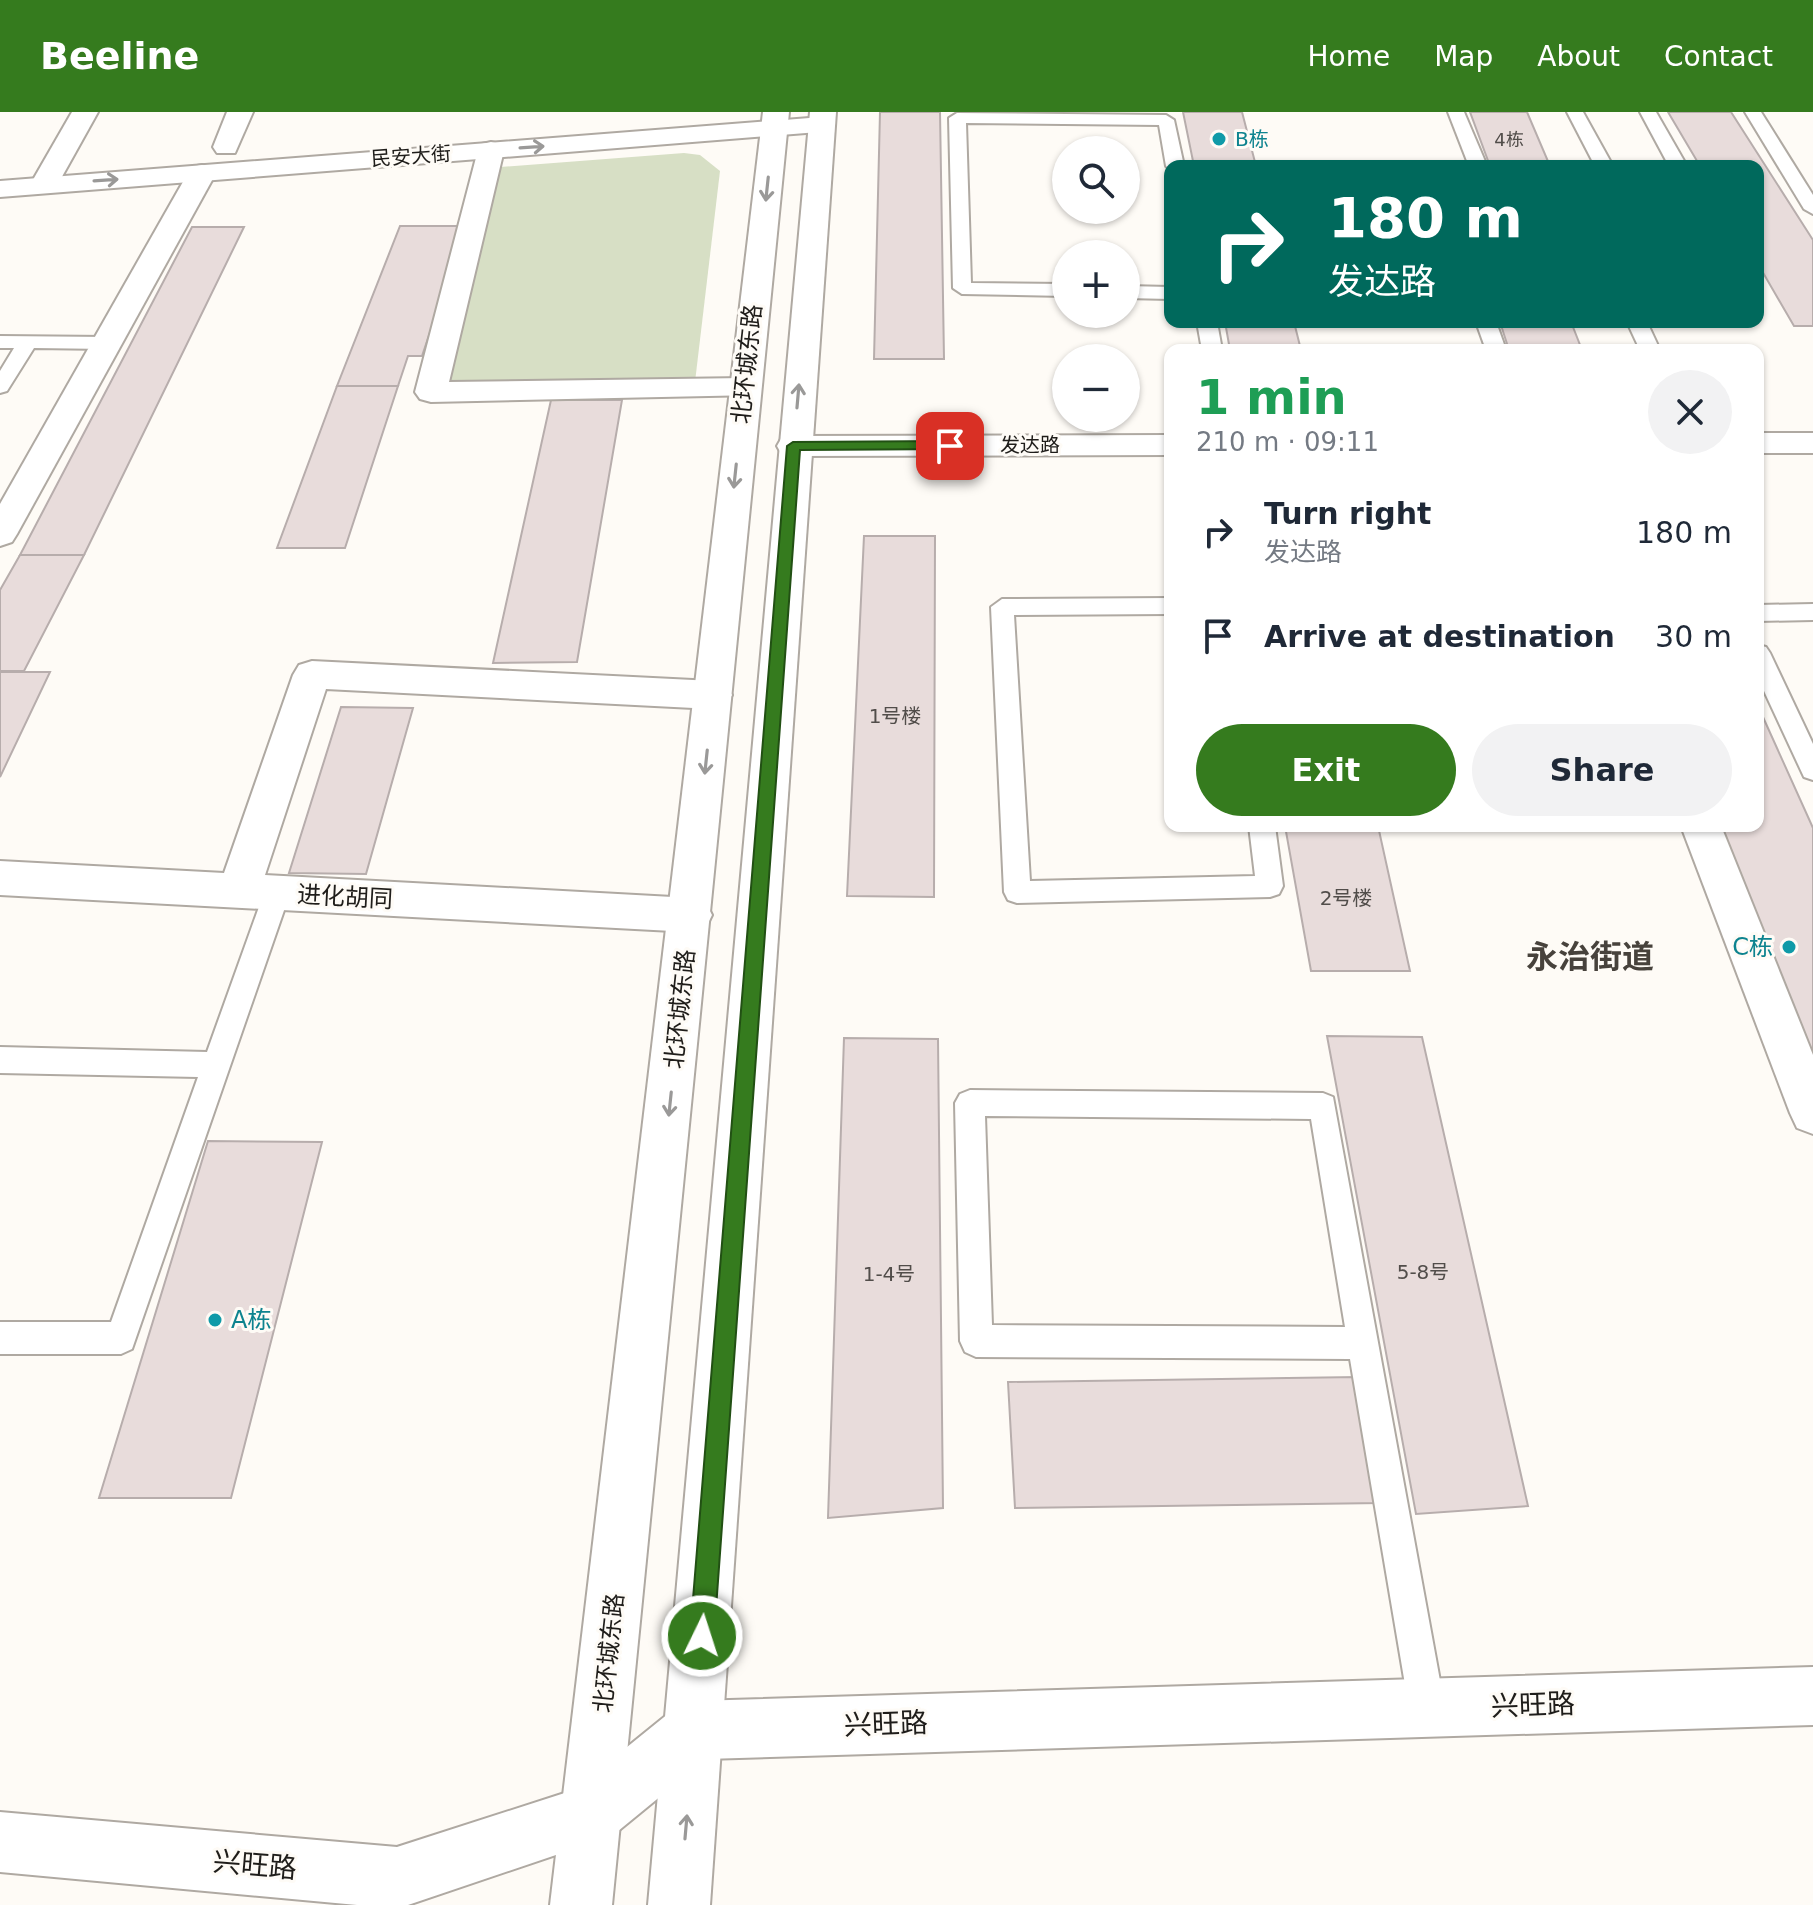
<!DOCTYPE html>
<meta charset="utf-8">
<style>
:root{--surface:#fff;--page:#f2f2f3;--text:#1f2937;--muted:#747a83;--accent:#357b1e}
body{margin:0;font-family:"DejaVu Sans","Noto Sans SC",sans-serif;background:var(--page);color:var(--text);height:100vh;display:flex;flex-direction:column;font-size:30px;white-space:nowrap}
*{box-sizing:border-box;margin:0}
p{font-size:26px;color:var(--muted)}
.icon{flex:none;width:44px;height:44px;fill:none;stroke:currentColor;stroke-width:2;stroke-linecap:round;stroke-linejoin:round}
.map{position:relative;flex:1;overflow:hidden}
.sheet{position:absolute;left:1164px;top:232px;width:600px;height:488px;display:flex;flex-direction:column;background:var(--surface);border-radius:16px;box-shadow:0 2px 6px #0004}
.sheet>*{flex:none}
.banner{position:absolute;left:1164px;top:48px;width:600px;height:168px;border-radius:16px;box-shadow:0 2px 6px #0004;background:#00695c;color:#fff;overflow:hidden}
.fabs{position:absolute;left:1052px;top:24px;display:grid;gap:16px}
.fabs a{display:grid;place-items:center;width:88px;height:88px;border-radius:50%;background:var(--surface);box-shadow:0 2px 6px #0004;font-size:40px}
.pin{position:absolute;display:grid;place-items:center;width:68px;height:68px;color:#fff;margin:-34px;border-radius:16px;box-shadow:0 4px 12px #0006}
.me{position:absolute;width:88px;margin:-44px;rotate:4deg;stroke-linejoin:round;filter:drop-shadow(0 0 6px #0008)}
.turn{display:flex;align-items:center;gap:28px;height:168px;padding:0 32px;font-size:36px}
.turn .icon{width:104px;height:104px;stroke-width:2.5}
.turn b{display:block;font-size:56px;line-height:68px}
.round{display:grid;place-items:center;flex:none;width:84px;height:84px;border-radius:42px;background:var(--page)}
.summary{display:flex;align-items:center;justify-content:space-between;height:136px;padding:0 32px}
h1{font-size:48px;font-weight:600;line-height:60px;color:#1e9e55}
.cta{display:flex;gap:16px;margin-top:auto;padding:16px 32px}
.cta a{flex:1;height:92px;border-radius:48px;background:var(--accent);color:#fff;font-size:32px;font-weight:600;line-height:92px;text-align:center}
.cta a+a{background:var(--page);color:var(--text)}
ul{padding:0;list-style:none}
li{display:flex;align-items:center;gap:24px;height:104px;padding:0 32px}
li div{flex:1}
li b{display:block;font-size:30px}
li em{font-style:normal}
header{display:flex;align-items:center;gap:48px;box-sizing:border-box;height:112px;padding:0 40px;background:var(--accent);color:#fff}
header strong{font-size:38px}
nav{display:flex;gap:44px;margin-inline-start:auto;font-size:28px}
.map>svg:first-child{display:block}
.green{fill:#d7dfc5}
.building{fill:#e8dcdb;stroke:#b7adac;stroke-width:2}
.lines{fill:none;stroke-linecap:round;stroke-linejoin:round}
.lane-casing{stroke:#afa9a2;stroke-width:4}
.street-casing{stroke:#afa9a2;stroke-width:4}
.secondary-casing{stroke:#afa9a2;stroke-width:4}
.primary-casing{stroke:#afa9a2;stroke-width:4}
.lane{fill:#fff;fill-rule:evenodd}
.street{fill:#fff;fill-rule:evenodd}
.secondary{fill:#fff;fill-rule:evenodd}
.primary{fill:#fff;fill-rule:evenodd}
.oneway{stroke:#9a9998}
.route{fill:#357b1e;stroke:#225014;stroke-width:2}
.culture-dot{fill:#0f9aa8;stroke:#fefbf6;stroke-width:3}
.labels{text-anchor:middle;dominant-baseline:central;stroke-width:6;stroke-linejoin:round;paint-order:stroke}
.far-number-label{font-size:18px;fill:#514d4a}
.far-culture-label{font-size:20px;fill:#0d838f;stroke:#fefbf6;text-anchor:start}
.far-street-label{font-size:20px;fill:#1f1d1a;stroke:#fefbf6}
.number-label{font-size:20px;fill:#514d4a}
.street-label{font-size:24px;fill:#1f1d1a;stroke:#fefbf6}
.culture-label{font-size:24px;fill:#0d838f;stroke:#fefbf6;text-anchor:end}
.near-street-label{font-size:28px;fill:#1f1d1a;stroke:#fefbf6}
.district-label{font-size:32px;font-weight:bold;fill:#47423c;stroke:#fefbf6}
</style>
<header>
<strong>Beeline</strong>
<nav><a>Home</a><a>Map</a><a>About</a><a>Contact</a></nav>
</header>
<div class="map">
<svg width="1813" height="1793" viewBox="0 0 1813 1793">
<rect width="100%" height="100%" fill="#fefbf6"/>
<polygon class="green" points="684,41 700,43 720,59 695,270 446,272 500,55"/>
<g class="building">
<polygon points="880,0 940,0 944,247 874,247"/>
<polygon points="1183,0 1242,0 1256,54 1194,54"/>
<polygon points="1470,0 1527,0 1550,54 1490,54"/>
<polygon points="1668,0 1731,0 1813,128 1813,214 1794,214 1758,152 1758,54 1700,54"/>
<polygon points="400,114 466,114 422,244 408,244 398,274 337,274"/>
<polygon points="192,115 244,115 84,443 20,443"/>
<polygon points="1225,210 1294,210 1301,238 1230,238"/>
<polygon points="1500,210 1571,210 1582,238 1509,238"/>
<polygon points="337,274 398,274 345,436 277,436"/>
<polygon points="551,288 622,288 577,550 493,551"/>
<polygon points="864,424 935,424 934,785 847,784"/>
<polygon points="20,443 84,443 24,559 0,559 0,478"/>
<polygon points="0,560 50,560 0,665"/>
<polygon points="1758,594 1813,716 1813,954 1718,714 1758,714"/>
<polygon points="341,595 413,596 366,762 289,761"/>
<polygon points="1285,714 1378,714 1410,859 1311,859"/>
<polygon points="1327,924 1422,925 1528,1394 1416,1402"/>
<polygon points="844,926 938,927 943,1396 828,1406"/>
<polygon points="208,1029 322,1030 231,1386 99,1386"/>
<polygon points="1358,1265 1381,1391 1015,1396 1008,1270"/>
</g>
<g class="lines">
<defs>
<g id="lane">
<polygon points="1448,0 1464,0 1487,54 1469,54"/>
<polygon points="1567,0 1583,0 1613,54 1595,54"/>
<polygon points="1640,0 1656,0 1687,54 1669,54"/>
<polygon points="1745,0 1761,0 1813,83 1813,102 1804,97"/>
<polygon points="957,1 1166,3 1174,8 1184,54 1170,54 1170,58 1166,54 1159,13 966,11 971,171 1066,172 1066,184 962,182 953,176 949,6"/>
<polygon points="1126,174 1170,175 1170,187 1126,186"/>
<polygon points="1197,210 1217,210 1222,238 1202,238"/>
<polygon points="1476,210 1496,210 1506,238 1486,238"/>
<polygon points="1627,210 1647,210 1660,238 1640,238"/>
<polygon points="0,224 107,225 117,231 107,237 34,236 7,279 0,281 0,259 14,236 0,236"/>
<polygon points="1170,486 1170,502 1014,503 1030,769 1255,764 1249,714 1275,714 1283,774 1279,782 1270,785 1017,791 1008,788 1004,780 991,495 1002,487"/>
<polygon points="1813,492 1813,508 1758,509 1758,493"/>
<polygon points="1758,533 1766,535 1770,541 1813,632 1813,668 1804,665 1758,566"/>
<polygon points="277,770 286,773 290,781 132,1237 121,1242 0,1242 0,1210 111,1210 198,965 0,961 0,935 207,940 264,781 268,773"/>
<path d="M970 978 1323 981 1333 985 1445 1596 1440 1609 1427 1614 1414 1609 1409 1596 1350 1247 976 1245 965 1240 960 1229 955 991 960 982ZM985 1004 1311 1007 1345 1215 992 1213Z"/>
</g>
<g id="street">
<polygon points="72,0 98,0 54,79 34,79 30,73"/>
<polygon points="227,0 253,0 235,41 217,41 213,35"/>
<polygon points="491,30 500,32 504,38 449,270 745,266 756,269 761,276 756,283 431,290 420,287 415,280 478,38 482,32"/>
<polygon points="202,53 212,55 216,61 17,422 12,430 0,434 0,392 188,61 192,55"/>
<polygon points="312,549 713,569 726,573 732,583 726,593 713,597 326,577 265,763 691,786 706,791 712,803 706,815 691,820 0,783 0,749 224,761 293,563 299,553"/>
<polygon points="1681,714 1721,714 1813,943 1813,1022 1797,1016 1790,1001"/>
</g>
<g id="secondary">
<polygon points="822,5 831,7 835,13 831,19 0,85 0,69"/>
<rect x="1758" y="321" width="55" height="20"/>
<polygon points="1170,323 1170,343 793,344 781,341 777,334 781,327 793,324"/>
<polygon points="1813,1555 1813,1613 706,1647 612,1724 408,1793 357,1793 0,1760 0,1700 397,1735 574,1678 674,1597 695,1589"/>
</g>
<g id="primary">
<polygon points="763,0 789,0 612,1793 550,1793"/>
<polygon points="810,0 836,0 710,1793 648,1793"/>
</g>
</defs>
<use href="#lane" class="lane-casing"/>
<use href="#street" class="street-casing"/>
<use href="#secondary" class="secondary-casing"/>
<use href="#primary" class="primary-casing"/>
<use href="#lane" class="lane"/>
<use href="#street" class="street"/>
<use href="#secondary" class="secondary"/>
<use href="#primary" class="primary"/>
</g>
<defs><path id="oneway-shaft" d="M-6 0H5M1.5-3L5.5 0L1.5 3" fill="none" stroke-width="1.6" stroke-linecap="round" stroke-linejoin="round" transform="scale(2)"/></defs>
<g class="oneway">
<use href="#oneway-shaft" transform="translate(532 35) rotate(-4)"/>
<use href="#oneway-shaft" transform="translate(106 68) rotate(-4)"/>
<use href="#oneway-shaft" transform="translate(767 77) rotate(96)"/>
<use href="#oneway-shaft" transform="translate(798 284) rotate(-85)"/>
<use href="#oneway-shaft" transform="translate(735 364) rotate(96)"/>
<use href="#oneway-shaft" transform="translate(706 650) rotate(96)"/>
<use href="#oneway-shaft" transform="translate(670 992) rotate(96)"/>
<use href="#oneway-shaft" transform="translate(686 1715) rotate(-85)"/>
</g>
<polygon class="route" points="950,329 957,334 955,337 800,338 714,1524 710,1532 702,1536 694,1532 690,1524 787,334 793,330"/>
<g class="culture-dot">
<circle cx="1219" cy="27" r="8"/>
<circle cx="1789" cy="835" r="8"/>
<circle cx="215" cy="1208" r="8"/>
</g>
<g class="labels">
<g class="far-number-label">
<text x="1509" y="27">4栋</text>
</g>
<g class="far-culture-label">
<text x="1235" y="27">B栋</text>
</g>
<g class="far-street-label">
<text transform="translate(411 44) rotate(-4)">民安大街</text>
<text x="1030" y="333">发达路</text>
</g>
<g class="number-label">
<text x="895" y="604">1号楼</text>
<text x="1346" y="786">2号楼</text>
<text x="1423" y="1160">5-8号</text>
<text x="889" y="1162">1-4号</text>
</g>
<g class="street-label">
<text transform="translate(747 252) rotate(-84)">北环城东路</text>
<text transform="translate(345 785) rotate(3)">进化胡同</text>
<text transform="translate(680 897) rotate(-84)">北环城东路</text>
<text transform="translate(609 1541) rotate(-84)">北环城东路</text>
</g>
<g class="culture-label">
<text x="1773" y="835">C栋</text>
<text x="231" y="1208" text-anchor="start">A栋</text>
</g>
<g class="near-street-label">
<text transform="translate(1533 1593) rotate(-2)">兴旺路</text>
<text transform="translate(886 1612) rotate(-2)">兴旺路</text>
<text transform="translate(255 1753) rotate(5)">兴旺路</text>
</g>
<g class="district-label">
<text x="1590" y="845">永治街道</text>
</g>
</g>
</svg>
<div class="fabs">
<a><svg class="icon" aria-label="search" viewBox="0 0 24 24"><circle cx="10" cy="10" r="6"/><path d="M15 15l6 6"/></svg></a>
<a>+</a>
<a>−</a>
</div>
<div class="pin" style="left:950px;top:334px;background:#d93025"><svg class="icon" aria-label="arrive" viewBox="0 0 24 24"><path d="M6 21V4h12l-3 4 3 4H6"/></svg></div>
<svg class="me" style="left:702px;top:1524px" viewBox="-20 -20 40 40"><circle r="17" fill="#357b1e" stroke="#fff" stroke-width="3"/><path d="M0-11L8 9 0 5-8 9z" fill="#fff"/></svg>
<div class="banner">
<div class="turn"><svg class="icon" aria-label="right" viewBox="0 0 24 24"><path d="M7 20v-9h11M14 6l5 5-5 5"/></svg><div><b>180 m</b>发达路</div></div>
</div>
<section class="sheet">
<div class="summary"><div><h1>1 min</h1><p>210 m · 09:11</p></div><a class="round"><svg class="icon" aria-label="close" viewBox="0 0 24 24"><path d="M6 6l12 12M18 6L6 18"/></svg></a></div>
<ul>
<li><svg class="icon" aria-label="right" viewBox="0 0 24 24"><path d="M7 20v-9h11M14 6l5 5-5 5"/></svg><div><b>Turn right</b><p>发达路</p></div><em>180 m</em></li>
<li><svg class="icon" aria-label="arrive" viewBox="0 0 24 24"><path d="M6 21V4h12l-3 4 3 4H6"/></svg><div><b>Arrive at destination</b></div><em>30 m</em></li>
</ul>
<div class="cta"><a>Exit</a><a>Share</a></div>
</section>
</div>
